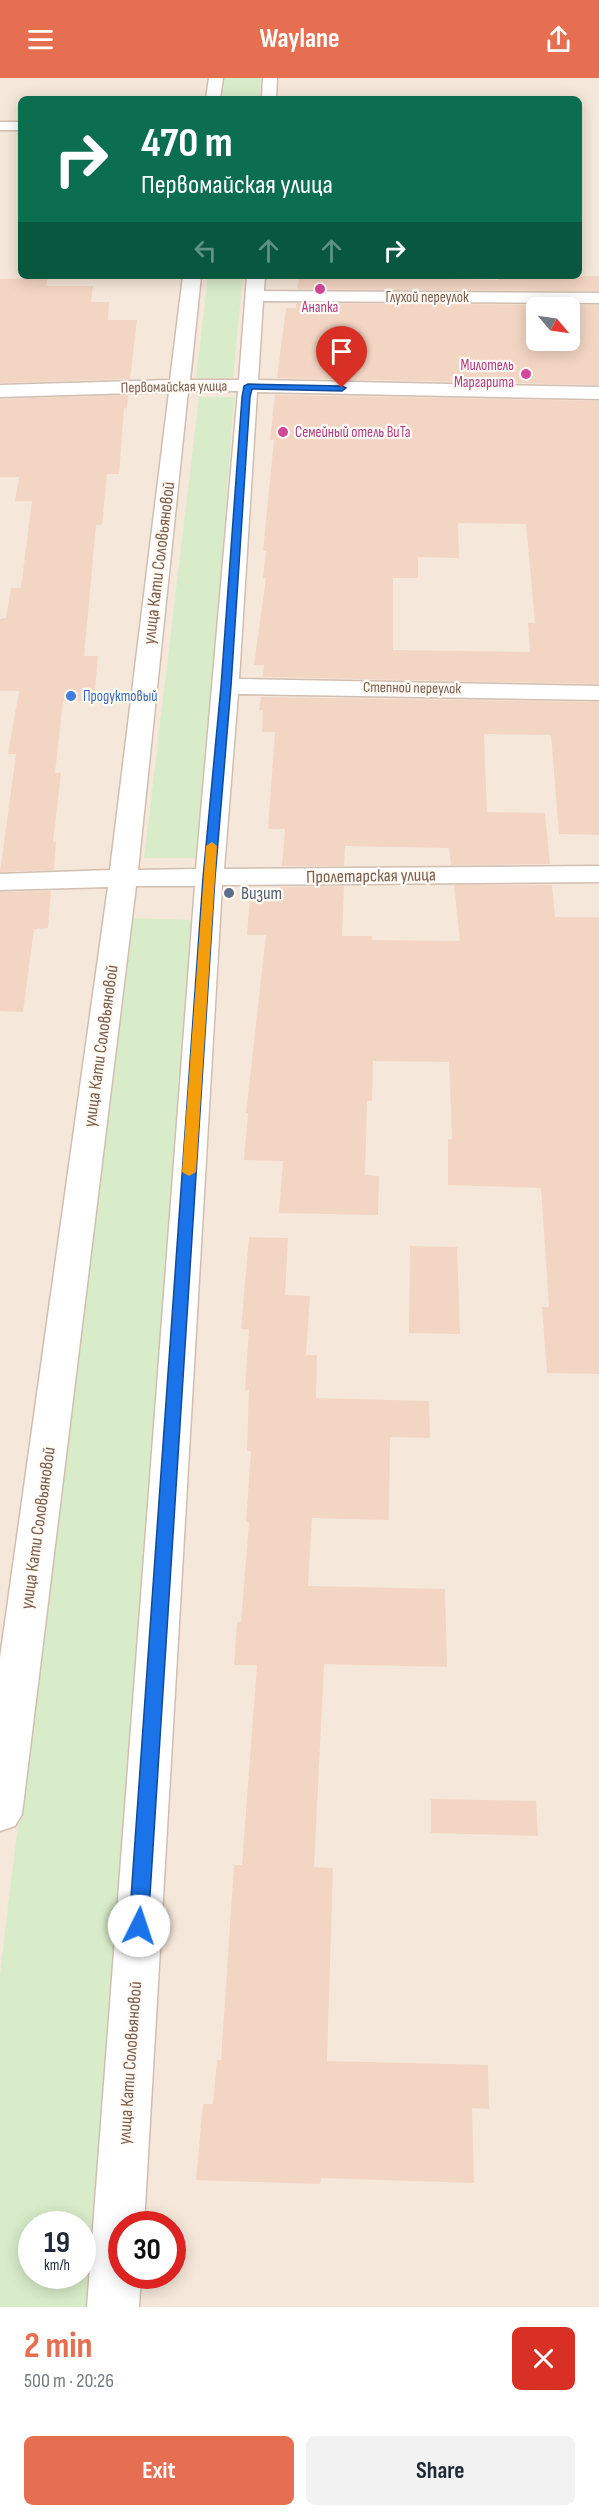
<!DOCTYPE html>
<meta charset="utf-8">
<style>
:root{--surface:#fff;--page:#f2f2f3;--text:#1f2937;--muted:#747a83;--accent:#e76f51}
body{margin:0;font-family:"Sofia Sans Condensed",sans-serif;background:var(--page);color:var(--text);height:100vh;display:flex;flex-direction:column;font-size:22px;white-space:nowrap}
*{box-sizing:border-box;margin:0}
p{font-size:20px;color:var(--muted)}
.icon{flex:none;width:33px;height:33px;fill:none;stroke:currentColor;stroke-width:2;stroke-linecap:round;stroke-linejoin:round}
.map{position:relative;height:2229px;overflow:hidden}
.drawer{display:flex;flex-direction:column;background:var(--surface);flex:1}
.drawer>*{flex:none}
.guide{position:absolute;left:18px;top:18px;width:564px;height:183px;border-radius:9px;box-shadow:0 3px 15px #0003;background:#0b6e4f;color:#fff;overflow:hidden}
.needle{width:39px;rotate:119deg}
.tools{position:absolute;left:526px;top:219px;display:grid;gap:12px}
.tools a{display:grid;place-items:center;width:54px;height:54px;border-radius:9px;background:var(--surface);box-shadow:0 3px 15px #0003;font-size:30px}
.speed{position:absolute;left:18px;top:2133px;display:flex;gap:12px;font-size:30px;font-weight:700;text-align:center}
.speed>*{display:grid;place-content:center;width:78px;height:78px;border-radius:50%;background:var(--surface);box-shadow:0 3px 15px #0003;line-height:1}
.speed small{font-size:15px;font-weight:400}
.speed .limit{border:9px solid #d22;background:#fff;color:#111}
.pin{position:absolute;display:grid;place-items:center;width:51px;height:51px;color:#fff;margin:-62px -26px;border-radius:50% 50% 50% 0;rotate:-45deg;box-shadow:0 0 6px #0007}
.pin .icon{rotate:45deg}
.me{position:absolute;width:66px;margin:-33px;rotate:4deg;stroke-linejoin:round;filter:drop-shadow(0 0 4px #0008)}
.turn{display:flex;align-items:center;gap:21px;height:126px;padding:0 24px;font-size:27px}
.turn .icon{width:78px;height:78px;stroke-width:2.5}
.turn b{display:block;font-size:42px;line-height:51px}
.lanes{display:flex;align-items:center;height:57px;padding:0 24px;background:#0003;justify-content:center;gap:30px;direction:ltr}
.lanes .off{opacity:.35}
.round{display:grid;place-items:center;flex:none;width:63px;height:63px;border-radius:9px;background:var(--page)}
.overview{display:flex;align-items:center;justify-content:space-between;height:102px;padding:0 24px}
h1{font-size:36px;font-weight:700;line-height:45px;color:var(--accent)}
.primary-button{display:flex;gap:12px;margin-top:auto;padding:12px 24px}
.primary-button a{flex:1;height:69px;border-radius:9px;background:var(--accent);color:#fff;font-size:24px;font-weight:700;line-height:69px;text-align:center}
.primary-button a+a{background:var(--page);color:var(--text)}
header{display:flex;justify-content:space-between;align-items:center;height:78px;padding:0 24px;background:var(--accent);color:#fff;font-size:27px;font-weight:700}
.map>svg:first-child{display:block}
.residential{fill:#f5e8da;fill-rule:evenodd}
.green{fill:#d8ecc9;fill-rule:evenodd}
.building{fill:#f3d5c3;fill-rule:evenodd}
.lines{fill:none;stroke-linecap:round;stroke-linejoin:round}
.minor-casing{stroke:#d1beb0;stroke-width:3}
.minor{fill:#fff;fill-rule:evenodd}
.route{fill:#1a73e8;stroke:#114b97;stroke-width:1.5}
.slow{fill:#f59e0b}
.hotel-dot{fill:#d1479c;stroke:#fffaf3;stroke-width:2}
.shop-dot{fill:#3f7fe0;stroke:#fffaf3;stroke-width:2}
.service-dot{fill:#5c6f8a;stroke:#fffaf3;stroke-width:2}
.labels{text-anchor:middle;dominant-baseline:central;stroke-width:4.5;stroke-linejoin:round;paint-order:stroke}
.far-street-label{font-size:15px;fill:#7a5c4d;stroke:#fffaf3}
.far-hotel-label{font-size:15px;fill:#b23c85;stroke:#fffaf3}
.far-shop-label{font-size:15px;fill:#366cbe;stroke:#fffaf3;text-anchor:start}
.street-label{font-size:18px;fill:#7a5c4d;stroke:#fffaf3}
.service-label{font-size:18px;fill:#4e5e75;stroke:#fffaf3;text-anchor:start}
</style>
<header><svg class="icon" aria-label="menu" viewBox="0 0 24 24"><path d="M4 6h16M4 12h16M4 18h16"/></svg>Waylane<svg class="icon" aria-label="share" viewBox="0 0 24 24"><path d="M12 15V3M7 8l5-5 5 5M5 13v7h14v-7"/></svg></header>
<div class="map">
<svg width="599" height="2229" viewBox="0 0 599 2229">
<rect width="100%" height="100%" fill="#fdf6ec"/>
<path class="residential" d="M0 0H599V2229H0ZM21 21H579V198H21ZM537 230H570V262H537ZM32 2146H82V2198H32ZM122 2146H172V2198H122Z"/>
<g class="green">
<polygon points="224,0 261,0 260,21 223,21"/>
<polygon points="208,198 243,198 233,300 196,300"/>
<polygon points="199,319 234,319 200,780 144,780"/>
<path d="M127 840 195 842 95 2229H0V1896ZM32 2146H82V2198H32Z"/>
</g>
<g class="building">
<polygon points="299,198 498,202 498,198 599,198 599,213 297,211"/>
<polygon points="48,200 46,208 93,208 91,224 109,224 108,242 137,242 130,301 0,305 0,201"/>
<path d="M296 225 599 227V307L277 300 286 230H296ZM537 230H570V262H537Z"/>
<polygon points="128,317 127,330 124,330 119,396 107,396 102,447 96,447 84,578 98,578 94,623 63,623 55,695 61,695 53,764 56,764 54,792 0,794 16,676 8,676 19,613 0,613 0,541 6,540 11,510 21,510 32,423 15,423 19,399 0,399 0,321"/>
<path d="M275 317 599 323V606L263 599 264 587H254L266 500H263L266 473H263L274 362H270ZM458 445 526 446 535 545H528L530 574 393 572V500H418V479L459 480Z"/>
<polygon points="261,619 599,624 599,757 559,756 551,657 484,656 487,734 545,735 550,786 451,787 449,770 345,768 344,788 282,788 285,751 268,751 275,654 262,654 263,632 259,632"/>
<polygon points="454,807 552,807 555,839 599,839 599,1296 547,1295 542,1229 549,1229 541,1110 448,1107 448,1061 452,1061 449,984 373,983 372,1023 367,1023 365,1097 379,1098 378,1137 279,1135 283,1083 244,1082 248,1035 246,1035 266,857 247,857 250,820 280,821 280,809 344,808 342,858 372,858 372,862 460,863"/>
<polygon points="51,813 48,850 34,851 23,934 0,933 0,814"/>
<polygon points="249,1159 288,1160 285,1217 310,1218 306,1277 317,1277 316,1320 429,1323 430,1360 390,1359 389,1442 312,1440 308,1508 445,1511 447,1589 324,1586 314,1789 333,1790 327,1983 488,1987 489,2031 472,2030 474,2105 321,2100 320,2106 196,2102 203,2026 213,2026 217,1982 221,1982 234,1787 242,1787 257,1587 234,1587 237,1544 241,1544 249,1444 246,1444 251,1373 247,1373 249,1312 245,1312 249,1251 241,1251"/>
<polygon points="410,1168 457,1169 460,1256 409,1255"/>
<polygon points="431,1721 536,1723 538,1758 431,1755"/>
</g>
<g class="lines">
<defs>
<g id="minor">
<polygon points="209,0 223,0 220,21 206,21"/>
<polygon points="263,0 277,0 276,21 262,21"/>
<rect x="0" y="44" width="21" height="8"/>
<path d="M183 198H201L190 302H239L247 198H265L264 213 599 215V225L263 223 258 302 599 309V321L257 314 239 601 599 608V622L238 616 224 791 599 788V804L222 807 144 2146H122V2198H141L139 2229H87L195 808H136L22 1736 15 1748 0 1753V1580L108 809 0 812V796L110 792 169 314 0 319V307L170 302ZM188 313H238L196 791 138 792Z"/>
</g>
</defs>
<use href="#minor" class="minor-casing"/>
<use href="#minor" class="minor"/>
</g>
<polygon class="route" points="248,306 342,308 346,310 342,313 252,311 250,319 231,608 215,800 148,1848 146,1854 139,1856 132,1854 129,1848 203,800 221,608 242,319 244,308"/>
<polygon class="slow" points="212,764 217,768 196,1094 189,1098 182,1094 206,768"/>
<g class="hotel-dot">
<circle cx="320" cy="211" r="6"/>
<circle cx="526" cy="296" r="6"/>
<circle cx="283" cy="354" r="6"/>
</g>
<circle class="shop-dot" cx="71" cy="618" r="6"/>
<circle class="service-dot" cx="229" cy="815" r="6"/>
<g class="labels">
<g class="far-street-label">
<text x="427" y="219">Глухой переулок</text>
<text transform="translate(174 309) rotate(-1)">Первомайская улица</text>
<text transform="translate(412 610) rotate(1)">Степной переулок</text>
</g>
<g class="far-hotel-label">
<text x="320" y="229">Анапка</text>
<text x="514" y="287" text-anchor="end">Милотель<tspan x="514" dy="17">Маргарита</tspan></text>
<text x="295" y="354" text-anchor="start">Семейный отель ВиТа</text>
</g>
<g class="far-shop-label">
<text x="83" y="618">Продуктовый</text>
</g>
<g class="street-label">
<text transform="translate(159 485) rotate(-83)">улица Кати Соловьяновой</text>
<text transform="translate(371 798) rotate(-1)">Пролетарская улица</text>
<text transform="translate(101 968) rotate(-82)">улица Кати Соловьяновой</text>
<text transform="translate(38 1450) rotate(-82)">улица Кати Соловьяновой</text>
<text transform="translate(130 1985) rotate(-86)">улица Кати Соловьяновой</text>
</g>
<g class="service-label">
<text x="241" y="815">Визит</text>
</g>
</g>
</svg>
<div class="tools">
<a><svg class="needle" viewBox="-14 -14 28 28"><path d="M0-13l5 13h-10z" fill="#e53935"/><path d="M0 13l5-13h-10z" fill="#747a83"/></svg></a>
</div>
<div class="speed"><div>19<small>km/h</small></div><div class="limit">30</div></div>
<div class="pin" style="left:342px;top:310px;background:#d93025"><svg class="icon" aria-label="arrive" viewBox="0 0 24 24"><path d="M6 21V4h12l-3 4 3 4H6"/></svg></div>
<svg class="me" style="left:139px;top:1848px" viewBox="-20 -20 40 40"><circle r="19" fill="#fff"/><path d="M0-13L10 11 0 6-10 11z" fill="#1a73e8"/></svg>
<div class="guide">
<div class="turn"><svg class="icon" aria-label="right" viewBox="0 0 24 24"><path d="M7 20v-9h11M14 6l5 5-5 5"/></svg><div><b>470 m</b>Первомайская улица</div></div>
<div class="lanes"><svg class="icon off" aria-label="left" viewBox="0 0 24 24"><path d="M17 20v-9H6M10 6l-5 5 5 5"/></svg><svg class="icon off" aria-label="ahead" viewBox="0 0 24 24"><path d="M12 20V5M6 11l6-6 6 6"/></svg><svg class="icon off" aria-label="ahead" viewBox="0 0 24 24"><path d="M12 20V5M6 11l6-6 6 6"/></svg><svg class="icon" aria-label="right" viewBox="0 0 24 24"><path d="M7 20v-9h11M14 6l5 5-5 5"/></svg></div>
</div>
</div>
<section class="drawer">
<div class="overview"><div><h1>2 min</h1><p>500 m · 20:26</p></div><a class="round" style="background:#d93025;color:#fff"><svg class="icon" aria-label="close" viewBox="0 0 24 24"><path d="M6 6l12 12M18 6L6 18"/></svg></a></div>
<div class="primary-button"><a>Exit</a><a>Share</a></div>
</section>
